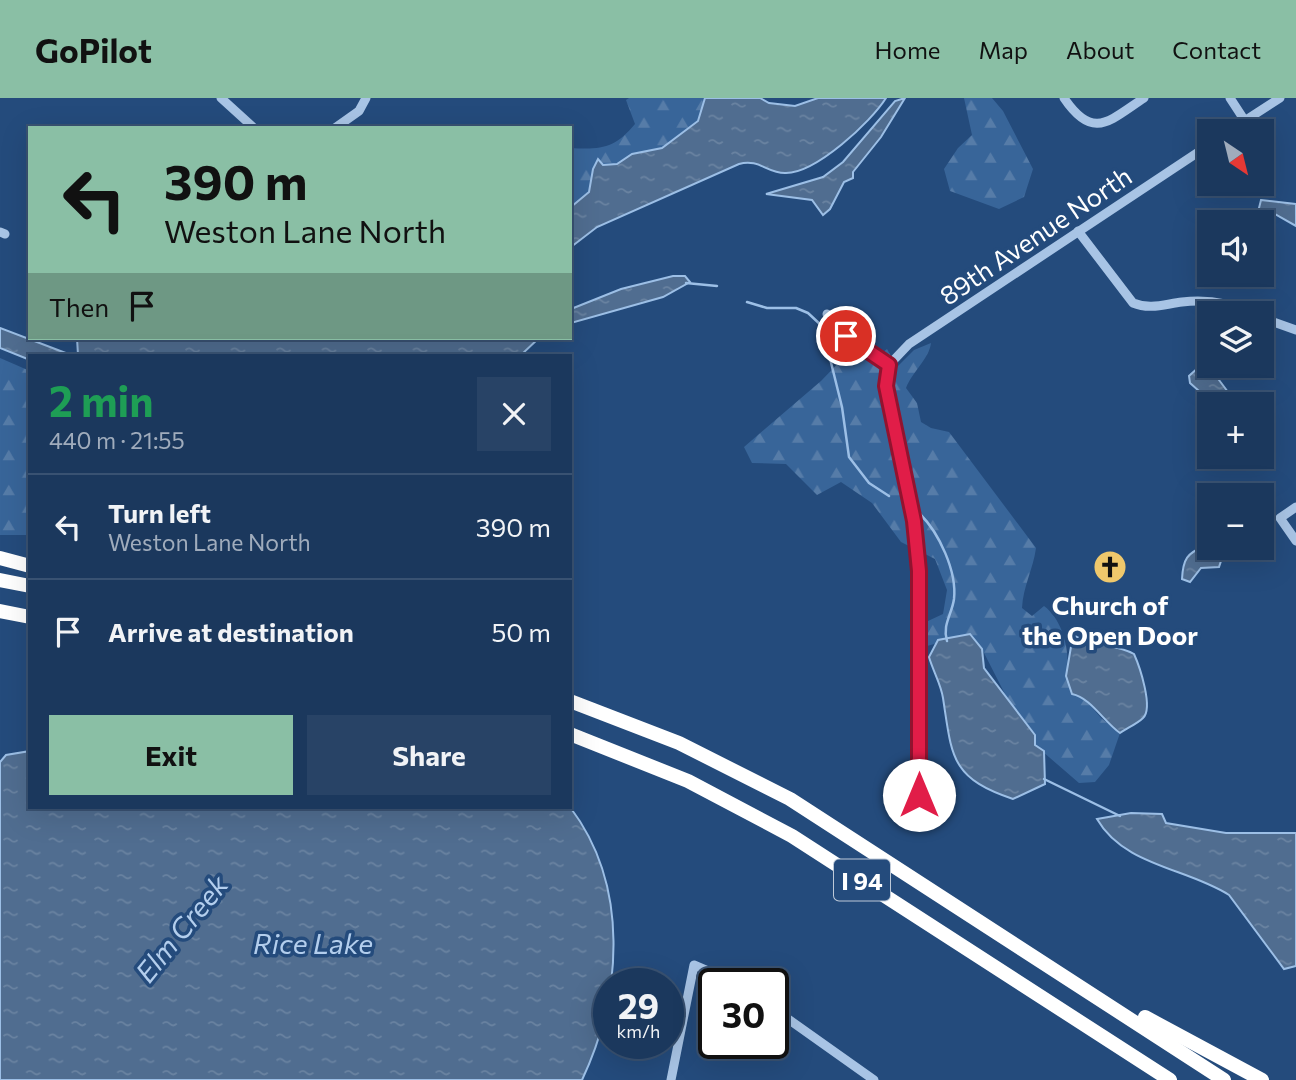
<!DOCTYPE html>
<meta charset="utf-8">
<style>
:root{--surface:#1b385d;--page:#284366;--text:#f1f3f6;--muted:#a0acbc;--line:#395272;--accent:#8abfa5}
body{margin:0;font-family:Commissioner,sans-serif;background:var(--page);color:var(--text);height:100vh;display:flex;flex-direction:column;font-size:26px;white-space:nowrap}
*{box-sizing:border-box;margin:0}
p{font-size:23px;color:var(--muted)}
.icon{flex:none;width:38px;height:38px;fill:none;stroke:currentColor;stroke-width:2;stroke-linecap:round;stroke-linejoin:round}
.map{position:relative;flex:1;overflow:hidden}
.side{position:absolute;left:28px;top:256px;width:544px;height:455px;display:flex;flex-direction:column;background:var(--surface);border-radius:0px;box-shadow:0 7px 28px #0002,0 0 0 2px var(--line)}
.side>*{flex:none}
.banner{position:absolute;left:28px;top:28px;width:544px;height:214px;border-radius:0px;box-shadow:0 7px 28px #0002,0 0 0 2px var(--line);background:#8abfa5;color:#111;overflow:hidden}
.needle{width:46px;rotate:145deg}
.fabs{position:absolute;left:1197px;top:21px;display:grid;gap:14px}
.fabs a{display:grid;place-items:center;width:77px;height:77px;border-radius:0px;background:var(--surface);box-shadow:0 7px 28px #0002,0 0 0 2px var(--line);font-size:35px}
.speed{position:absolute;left:593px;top:870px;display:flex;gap:14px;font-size:35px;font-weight:700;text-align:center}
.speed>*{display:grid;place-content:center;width:91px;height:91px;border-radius:50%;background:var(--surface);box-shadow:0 7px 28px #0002,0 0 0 2px var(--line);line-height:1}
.speed small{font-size:18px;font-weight:400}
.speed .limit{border:4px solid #111;border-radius:10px;background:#fff;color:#111}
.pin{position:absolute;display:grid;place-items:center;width:60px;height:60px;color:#fff;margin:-30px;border:4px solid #fff;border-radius:50%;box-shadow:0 2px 7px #0007}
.me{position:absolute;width:77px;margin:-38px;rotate:0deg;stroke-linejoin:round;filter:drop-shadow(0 0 5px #0008)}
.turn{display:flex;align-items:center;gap:24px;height:147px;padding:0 21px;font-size:32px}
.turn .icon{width:91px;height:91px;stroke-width:2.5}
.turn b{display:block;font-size:49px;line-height:60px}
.then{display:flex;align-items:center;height:66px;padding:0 21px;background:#0003;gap:14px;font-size:26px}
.round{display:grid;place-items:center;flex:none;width:74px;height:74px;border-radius:0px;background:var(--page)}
.overview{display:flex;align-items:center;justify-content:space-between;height:119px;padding:0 21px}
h1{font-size:42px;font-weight:700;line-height:52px;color:#1e9e55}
.primary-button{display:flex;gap:14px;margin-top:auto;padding:14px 21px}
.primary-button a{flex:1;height:80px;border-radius:0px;background:var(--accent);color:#111;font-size:28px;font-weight:700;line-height:80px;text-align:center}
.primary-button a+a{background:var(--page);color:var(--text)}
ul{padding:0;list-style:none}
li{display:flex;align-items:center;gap:21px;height:105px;padding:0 21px;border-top:2px solid var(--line)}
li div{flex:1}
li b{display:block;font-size:26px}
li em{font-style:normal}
header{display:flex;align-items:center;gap:42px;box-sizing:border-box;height:98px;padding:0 35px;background:var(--accent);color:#111}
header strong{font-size:33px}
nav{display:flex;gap:38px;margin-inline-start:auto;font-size:24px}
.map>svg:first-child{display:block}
.forest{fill:url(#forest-firs)}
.water{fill:url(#water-ripples);stroke:#9cbfe6;stroke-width:2}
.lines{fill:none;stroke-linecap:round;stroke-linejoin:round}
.stream{stroke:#9cbfe6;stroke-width:2.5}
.minor{stroke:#a8c4e5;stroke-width:9}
.highway{stroke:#fff;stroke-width:14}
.route-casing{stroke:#92132f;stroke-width:18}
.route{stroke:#e11d48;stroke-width:12}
.labels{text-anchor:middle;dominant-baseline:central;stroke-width:7;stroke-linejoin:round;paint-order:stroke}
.shield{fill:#244b7c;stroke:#bdc9d8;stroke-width:2}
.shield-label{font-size:24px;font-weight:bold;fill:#fff}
.street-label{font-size:26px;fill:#fff;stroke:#244b7c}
.poi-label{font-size:26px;font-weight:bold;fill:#fff;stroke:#244b7c}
.water-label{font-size:28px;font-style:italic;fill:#b3ceed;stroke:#244b7c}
</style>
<header>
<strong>GoPilot</strong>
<nav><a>Home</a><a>Map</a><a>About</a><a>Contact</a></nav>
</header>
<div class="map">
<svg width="1296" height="982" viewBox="0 0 1296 982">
<defs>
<pattern id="forest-firs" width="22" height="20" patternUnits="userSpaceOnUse" patternTransform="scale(1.75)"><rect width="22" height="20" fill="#386599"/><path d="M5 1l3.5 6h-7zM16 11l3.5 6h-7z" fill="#567ca8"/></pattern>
<pattern id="water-ripples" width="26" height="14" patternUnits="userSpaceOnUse" patternTransform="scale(1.75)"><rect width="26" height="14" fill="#506d90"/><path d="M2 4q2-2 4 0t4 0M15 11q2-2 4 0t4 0" fill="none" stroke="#6a83a1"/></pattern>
</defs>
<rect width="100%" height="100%" fill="#244b7c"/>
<g class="forest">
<path d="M629 0H705L698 23 662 50 632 56 617 66 603 67 599 62 593 71 589 94 571 109 570 50C602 52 615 50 635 26L626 2Z"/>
<polygon points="964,0 992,0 1003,13 1033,71 1024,99 999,111 950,93 944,71 958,50 972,37"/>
<path d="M931 245C929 261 912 274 906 290L917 305 921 324 931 330 949 334 1036 450C1033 472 1023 488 1022 510L1032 518 1044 508C1064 523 1071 556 1066 578L1101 620 1120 635 1109 667 1095 684 1079 685 1035 647V636L1006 598 982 551 970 536 927 548 928 523 943 516 947 492 935 461 901 444 872 405 841 384 817 397 786 366 752 365 744 349 821 283 850 253 871 264 887 251 897 269 914 252Z"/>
<polygon points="0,260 30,273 30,437 0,437"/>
</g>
<g class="water">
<path d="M705 0H760L769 5 795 8 818 0H886C871 24 816 75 786 75 768 76 759 60 739 66L597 129 571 149V109L589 94 593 71 598 61 603 67 617 66 632 56 662 50 698 23Z"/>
<polygon points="905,0 881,39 853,74 853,80 844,84 830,111 823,117 812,102 766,96 823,79 843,64 895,3"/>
<polygon points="1261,102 1296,106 1296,128 1273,115 1258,114"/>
<polygon points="673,178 685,178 690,184 663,199 571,225 571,211 621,191"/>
<polygon points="0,230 71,257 30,257 30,262 0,250"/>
<polygon points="77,240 539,240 521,257 78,257"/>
<polygon points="1209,260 1209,268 1217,268 1216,278 1237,306 1209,307 1208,301 1190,285 1189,278"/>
<path d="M1205 448 1223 457 1219 469 1201 470 1190 484 1182 481C1183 461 1187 455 1205 448Z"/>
<path d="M970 536 982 551 984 570 1035 637V647L1044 653 1045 686 1013 701C950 680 952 658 943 600 941 586 933 573 929 559L938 542Z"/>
<path d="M1073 537C1096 550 1115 545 1134 556 1139 567 1154 610 1143 620 1137 626 1127 630 1120 635 1103 623 1091 600 1072 596L1066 578Z"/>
<path d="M30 653V709H570C630 788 622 897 582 982H0V664L6 657Z"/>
<path d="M1131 715 1162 716 1166 725 1226 735H1296V868L1284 871 1229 797C1187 770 1124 768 1097 721Z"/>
</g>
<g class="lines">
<g class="stream">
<polyline points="686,185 717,188"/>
<polyline points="747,204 767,210 796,210 808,215 822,228 842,309 849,359 869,385 889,398"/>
<path d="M920 416C939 435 957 473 954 501 952 516 942 527 947 543"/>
<polyline points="1044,681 1120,718"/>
</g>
<g class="minor">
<polyline points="221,0 254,30"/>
<path d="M1064 0C1093 43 1109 23 1144 0"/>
<polyline points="1230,0 1245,23"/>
<polyline points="335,30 359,13 366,0"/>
<polyline points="1229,33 1280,0"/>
<path d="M1078 133 1133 205C1150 212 1165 206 1182 204 1207 201 1230 205 1252 215"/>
<polyline points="0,134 5,136"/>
<polyline points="827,216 846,238 889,267"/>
<polyline points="1262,220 1296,232"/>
<polyline points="1296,409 1280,420 1296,443"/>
<polyline points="919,697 919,473 914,423 886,288 889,267 909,246 1209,47"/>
<polyline points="774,911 874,982"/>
<polyline points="671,982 694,867 738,886"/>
</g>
<g class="highway">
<polyline points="0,460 30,468"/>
<polyline points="0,482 30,488"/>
<polyline points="0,513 30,519"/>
<polyline points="570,603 679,645 790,701 1224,982"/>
<polyline points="570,636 688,683 792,738 1170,982"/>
<polyline points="1145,919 1262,982"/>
</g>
</g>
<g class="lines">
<defs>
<polyline id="route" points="846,238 889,267 886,288 914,423 919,473 919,697"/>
</defs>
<use href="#route" class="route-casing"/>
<use href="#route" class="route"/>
</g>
<defs>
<symbol id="church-disc" viewBox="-11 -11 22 22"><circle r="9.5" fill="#efc86c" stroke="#244b7c"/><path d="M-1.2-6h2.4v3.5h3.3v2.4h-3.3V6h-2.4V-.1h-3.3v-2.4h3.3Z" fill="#111"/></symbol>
</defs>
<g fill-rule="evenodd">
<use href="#church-disc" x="1091" y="450" width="38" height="38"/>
</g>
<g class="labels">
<rect class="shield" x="834" y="761.5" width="56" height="41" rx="5"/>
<g class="shield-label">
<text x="862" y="782">I 94</text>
</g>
<g class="street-label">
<text transform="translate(1035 137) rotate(-34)">89th Avenue North</text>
</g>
<g class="poi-label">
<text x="1110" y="506">Church of<tspan x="1110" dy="30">the Open Door</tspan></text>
</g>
<g class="water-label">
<text transform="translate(181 830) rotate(-51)">Elm Creek</text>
<text x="313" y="845">Rice Lake</text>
</g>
</g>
</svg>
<div class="fabs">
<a><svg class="needle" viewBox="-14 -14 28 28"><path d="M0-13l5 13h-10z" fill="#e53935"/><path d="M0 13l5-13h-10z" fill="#a0acbc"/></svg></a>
<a><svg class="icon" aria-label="sound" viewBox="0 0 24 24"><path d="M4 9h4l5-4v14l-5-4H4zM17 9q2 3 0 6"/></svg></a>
<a><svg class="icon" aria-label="layers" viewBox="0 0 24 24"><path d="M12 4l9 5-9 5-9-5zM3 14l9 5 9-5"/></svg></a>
<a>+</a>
<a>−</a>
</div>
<div class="speed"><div>29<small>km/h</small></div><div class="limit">30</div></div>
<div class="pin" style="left:846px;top:238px;background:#d93025"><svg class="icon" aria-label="arrive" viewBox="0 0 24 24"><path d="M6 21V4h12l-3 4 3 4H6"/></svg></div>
<svg class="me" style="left:919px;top:697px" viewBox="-20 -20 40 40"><circle r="19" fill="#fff"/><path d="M0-13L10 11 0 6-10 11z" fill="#e11d48"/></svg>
<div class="banner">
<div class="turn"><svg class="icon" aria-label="left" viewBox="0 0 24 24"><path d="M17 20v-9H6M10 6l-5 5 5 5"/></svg><div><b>390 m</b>Weston Lane North</div></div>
<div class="then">Then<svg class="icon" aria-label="arrive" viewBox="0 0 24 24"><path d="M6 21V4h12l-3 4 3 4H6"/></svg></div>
</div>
<section class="side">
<div class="overview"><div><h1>2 min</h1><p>440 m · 21:55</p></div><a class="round"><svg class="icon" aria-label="close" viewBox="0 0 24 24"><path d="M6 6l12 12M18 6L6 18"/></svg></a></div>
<ul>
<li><svg class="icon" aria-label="left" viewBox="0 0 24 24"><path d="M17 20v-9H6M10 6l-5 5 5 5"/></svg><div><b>Turn left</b><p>Weston Lane North</p></div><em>390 m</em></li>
<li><svg class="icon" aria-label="arrive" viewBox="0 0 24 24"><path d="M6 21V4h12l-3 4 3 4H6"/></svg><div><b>Arrive at destination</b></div><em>50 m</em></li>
</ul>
<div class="primary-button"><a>Exit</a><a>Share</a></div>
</section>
</div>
